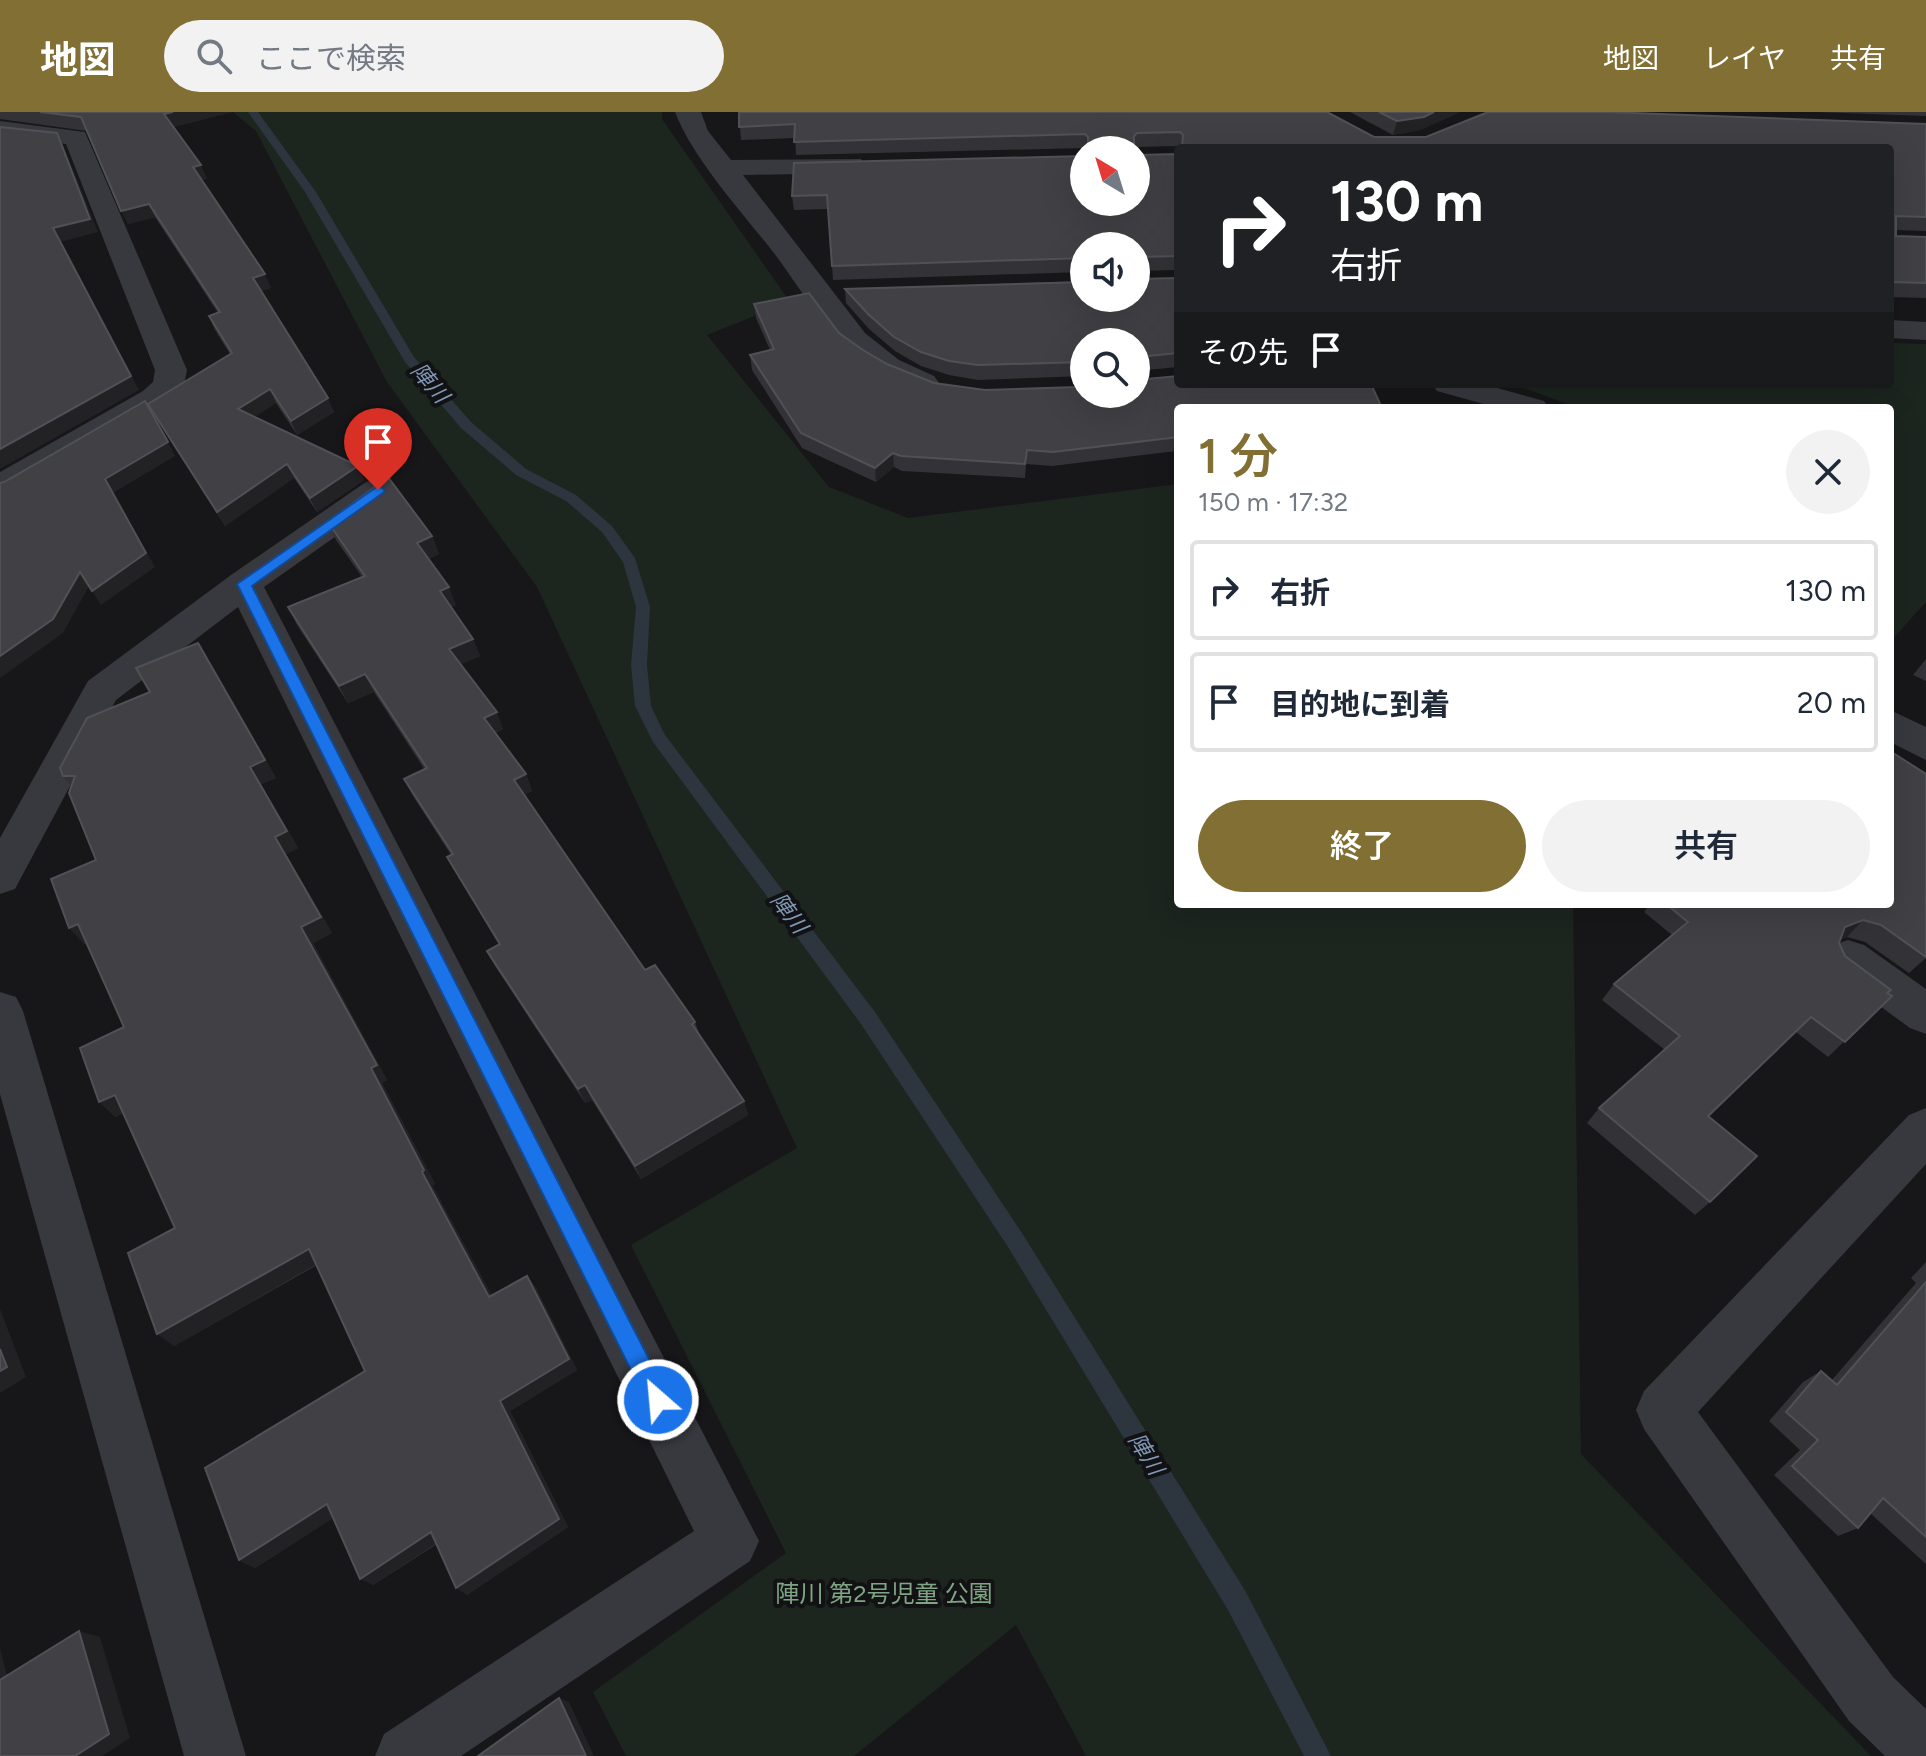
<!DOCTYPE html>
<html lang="ja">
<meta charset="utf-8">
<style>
:root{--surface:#fff;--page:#f2f2f3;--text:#1f2937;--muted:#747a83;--line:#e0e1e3;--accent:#816f34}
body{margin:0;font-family:Figtree,"Noto Sans JP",sans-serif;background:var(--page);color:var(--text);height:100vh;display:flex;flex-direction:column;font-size:30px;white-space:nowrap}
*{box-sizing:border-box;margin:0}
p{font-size:26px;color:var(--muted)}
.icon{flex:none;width:44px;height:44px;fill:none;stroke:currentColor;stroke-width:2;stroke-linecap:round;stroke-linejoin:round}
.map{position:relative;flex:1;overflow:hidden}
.sheet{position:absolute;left:1174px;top:292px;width:720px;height:504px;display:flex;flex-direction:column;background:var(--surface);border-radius:8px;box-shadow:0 8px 32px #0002}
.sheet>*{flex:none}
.hud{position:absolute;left:1174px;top:32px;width:720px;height:244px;border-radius:8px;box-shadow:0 8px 32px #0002;background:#202124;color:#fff;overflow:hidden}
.needle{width:52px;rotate:322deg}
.tools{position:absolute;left:1070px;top:24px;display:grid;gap:16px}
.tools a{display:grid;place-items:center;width:80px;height:80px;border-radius:50%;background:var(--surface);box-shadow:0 8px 32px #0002;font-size:40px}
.pin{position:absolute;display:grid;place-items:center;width:68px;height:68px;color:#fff;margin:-82px -34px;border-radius:50% 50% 50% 0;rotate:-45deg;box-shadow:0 0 8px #0007}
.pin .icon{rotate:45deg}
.me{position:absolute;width:88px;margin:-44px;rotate:333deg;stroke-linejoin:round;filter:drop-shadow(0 0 6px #0008)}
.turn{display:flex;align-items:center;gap:28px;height:168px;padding:0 24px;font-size:36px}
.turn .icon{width:104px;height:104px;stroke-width:2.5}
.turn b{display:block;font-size:56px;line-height:68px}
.then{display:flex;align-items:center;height:76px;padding:0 24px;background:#0003;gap:16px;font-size:30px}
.round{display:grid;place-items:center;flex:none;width:84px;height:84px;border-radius:42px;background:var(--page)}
.head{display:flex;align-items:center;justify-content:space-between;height:136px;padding:0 24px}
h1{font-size:48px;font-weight:600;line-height:60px;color:var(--accent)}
.primary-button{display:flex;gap:16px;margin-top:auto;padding:16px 24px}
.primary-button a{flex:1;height:92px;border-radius:48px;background:var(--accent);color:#fff;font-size:32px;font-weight:600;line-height:92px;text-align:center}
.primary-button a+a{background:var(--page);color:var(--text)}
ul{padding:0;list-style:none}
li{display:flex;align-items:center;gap:24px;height:100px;margin:0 16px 12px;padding:0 8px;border:4px solid var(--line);border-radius:8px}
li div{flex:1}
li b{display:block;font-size:30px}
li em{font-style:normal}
header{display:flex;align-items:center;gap:48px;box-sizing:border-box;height:112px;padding:0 40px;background:var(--accent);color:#fff}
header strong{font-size:38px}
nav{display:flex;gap:44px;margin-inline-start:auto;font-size:28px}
.search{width:560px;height:72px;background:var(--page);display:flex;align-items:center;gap:20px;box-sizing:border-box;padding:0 28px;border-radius:44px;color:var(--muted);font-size:30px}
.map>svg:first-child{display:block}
.green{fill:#1d251f}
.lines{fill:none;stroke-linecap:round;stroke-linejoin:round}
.stream{fill:#2d353e;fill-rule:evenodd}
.minor{fill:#38393f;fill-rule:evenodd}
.wall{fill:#333337}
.shaded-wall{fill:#222225}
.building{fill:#404045;stroke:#505157;stroke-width:2}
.route{fill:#1a73e8;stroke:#114b97;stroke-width:2}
.labels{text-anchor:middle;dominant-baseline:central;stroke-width:8;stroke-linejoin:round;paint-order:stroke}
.water-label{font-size:22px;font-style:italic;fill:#7f98b6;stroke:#121214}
.near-park-label{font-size:24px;fill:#7fa585;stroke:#121214}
</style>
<header>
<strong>地図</strong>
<div class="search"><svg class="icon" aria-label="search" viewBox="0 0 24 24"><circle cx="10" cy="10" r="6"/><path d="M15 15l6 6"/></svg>ここで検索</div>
<nav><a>地図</a><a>レイヤ</a><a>共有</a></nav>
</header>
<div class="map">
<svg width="1926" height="1644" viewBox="0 0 1926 1644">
<rect width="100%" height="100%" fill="#171719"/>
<g class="green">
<polygon points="233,0 662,0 662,7 790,190 707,223 829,375 908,406 1178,372 1178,792 1573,792 1581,1342 1871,1644 1086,1644 1016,1513 854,1644 626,1644 593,1580 786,1441 631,1133 797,1036 537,475 387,270 256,19"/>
<polygon points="1890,231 1926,232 1926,490 1890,530 1890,296 1578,296 1513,272 1890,272"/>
</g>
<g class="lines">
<polygon class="stream" points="248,0 258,0 316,80 414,245 471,310 526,357 576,383 612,414 635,446 650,495 647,553 651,594 665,623 875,900 1022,1121 1246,1480 1331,1644 1304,1644 1228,1498 1008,1135 861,912 653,630 635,594 631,553 636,495 623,450 602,420 566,389 516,363 461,316 405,250 305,80"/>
<g class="minor">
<path d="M675 0H701L708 19 731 48 861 47 865 53 861 59 852 61 743 63 865 221 899 248 934 264 939 271 934 278C903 285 864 255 844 234 819 208 798 174 777 145 744 102 694 49 675 0Z"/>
<polygon points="0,9 85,20 187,258 184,273 165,293 12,382 0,385 0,360 143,279 153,270 155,258 66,32 0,25"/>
<polygon points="1890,208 1926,210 1926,228 1890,226"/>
<polygon points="1432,272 1483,272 1544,289 1549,296 1498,296 1437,279"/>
<polygon points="378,367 390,370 395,378 390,386 264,475 759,1429 750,1449 461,1644 375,1644 384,1622 694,1419 238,495 116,588 15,777 0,782 0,726 88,569 231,463 366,370"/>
<polygon points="1890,598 1926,615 1926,648 1890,630"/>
<polygon points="1848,828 1864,833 1926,877 1926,922 1910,916 1832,859 1826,846 1832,833"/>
<polygon points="0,880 16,885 23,899 246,1644 184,1644 0,982"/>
<polygon points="1926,996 1926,1052 1698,1300 1893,1565 1926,1597 1926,1644 1885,1644 1849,1609 1644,1317 1636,1298 1644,1279 1909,1003"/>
</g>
</g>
<g class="wall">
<polygon points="0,0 232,0 173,15 207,66 201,68 271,176 261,179 334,300 297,323 276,291 254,305 358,354 364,368 317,400 294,366 225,414 148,292 230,242 215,218 209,204 218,201 155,105 128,112 87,19 0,7"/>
<polygon points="739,0 1374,25 1426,25 1926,12 1926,119 1896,118 1896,124 1926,125 1926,186 1890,185 1890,36 1180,36 1178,34 1136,35 1134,38 1086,38 1084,36 796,43 795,26 741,28"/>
<polygon points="1350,0 1460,0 1420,18 1393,23"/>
<polygon points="1816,0 1926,0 1926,4"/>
<polygon points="1178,42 1178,158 1136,159 1136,134 1084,134 1084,160 833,168 828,97 794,98 792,84 1137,43"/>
<polygon points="1178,166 1178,255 1136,259 1136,230 1084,230 1084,264 978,268 949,263 921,254 895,239 869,217 846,191 845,177"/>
<polygon points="754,192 839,221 863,238 887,252 934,271 985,278 1077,275 1178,296 1178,345 1176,339 1052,354 1026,352 1025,366 902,359 894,355 876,370 802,336 752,258 750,243 770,238 756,206"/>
<polygon points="328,410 432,424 439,442 428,447 456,493 451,495 473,527 480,544 461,552 503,617 495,621 526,662 532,679 524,683 645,858 695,910 700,924 744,989 748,1003 641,1067 592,988 585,991 495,854 487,839 499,833 456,761 447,745 451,743 413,684 404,667 425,658 374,580 348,591 297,513 288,495 362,465 336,428"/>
<polygon points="1926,547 1926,569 1913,563"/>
<polygon points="209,549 276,666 261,672 298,736 286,742 332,821 313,831 387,968 382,971 435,1072 432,1073 492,1184 527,1164 536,1176 577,1258 510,1299 568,1415 467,1483 437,1432 373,1473 333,1406 255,1456 239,1448 365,1259 317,1153 174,1234 175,1116 123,1001 115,1005 124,915 86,831 84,832 96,748 71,674 63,664 150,580"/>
<polygon points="1926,662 1926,846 1909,861 1865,830 1847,825 1840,828 1839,831 1845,844 1892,884 1828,945 1796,920 1709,1005 1710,1090 1695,1103 1587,1011 1599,996 1665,938 1602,888 1614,872 1672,823 1644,800 1650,792 1890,792"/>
<polygon points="1926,1150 1926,1452 1870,1401 1858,1416 1838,1424 1774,1363 1800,1338 1769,1309 1803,1270 1821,1259 1831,1269 1916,1171 1911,1166"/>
</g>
<g class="shaded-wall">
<polygon points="173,0 232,0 170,16 164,2"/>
<polygon points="1434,0 1460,0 1420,18 1393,23 1397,9"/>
<polygon points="57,21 64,35 98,120 60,130 139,278 0,357 0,337 53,116"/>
<polygon points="201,53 207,66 199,68 193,55"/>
<polygon points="149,92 155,105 128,112 121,99"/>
<polygon points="265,162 271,176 259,180 253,166"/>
<polygon points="270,277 276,291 245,311 238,297"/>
<polygon points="328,286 334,300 297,323 291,309"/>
<polygon points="168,330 175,344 113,381 155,455 101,493 92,479 105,367"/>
<polygon points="893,341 894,355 876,370 875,356"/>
<polygon points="287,352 294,366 225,414 217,400"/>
<polygon points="358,354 364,368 317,400 310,386"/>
<polygon points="432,424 439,442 424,448 417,431"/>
<polygon points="80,460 89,474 63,521 0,566 0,544"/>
<polygon points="449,475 456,493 447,496 440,479"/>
<polygon points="473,527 480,544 457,554 449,537"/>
<polygon points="198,531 276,666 261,672 298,736 286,742 332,821 313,831 387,968 382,971 435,1072 432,1073 499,1197 489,1185 422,1060 301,815 275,725 250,655"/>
<polygon points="365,562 374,580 348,591 339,574"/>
<polygon points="497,600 503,617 491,623 484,606"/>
<polygon points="526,662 532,679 521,684 514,668"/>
<polygon points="1863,808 1847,825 1829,832 1845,815"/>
<polygon points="78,812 93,828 84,832 69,816"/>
<polygon points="585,973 592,988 585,991 578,977"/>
<polygon points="115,983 131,997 115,1005 99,990"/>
<polygon points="744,989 748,1003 641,1067 635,1054"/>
<polygon points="309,1137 322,1149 174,1234 157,1222"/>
<polygon points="527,1164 536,1176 577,1258 510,1299 568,1415 467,1483 456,1476 500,1289"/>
<polygon points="0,1197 26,1265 0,1281"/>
<polygon points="327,1392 341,1401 255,1456 239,1448"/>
<polygon points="431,1420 443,1427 373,1473 360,1467"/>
<polygon points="79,1519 100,1525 130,1626 102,1644 75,1644"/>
<polygon points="0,1536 11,1580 0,1578"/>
<polygon points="559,1586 569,1590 594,1644 586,1644"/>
</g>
<g class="building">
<polygon points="40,0 173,0 164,2 201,53 193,55 265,162 253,166 328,286 291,309 270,277 238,297 358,354 310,386 287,352 217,400 148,292 232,241 209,204 220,200 149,92 121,99 81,5"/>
<polygon points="739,0 1327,0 1374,25 1426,25 1488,0 1607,0 1926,12 1926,105 1896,104 1896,124 1926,125 1926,171 1890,170 1890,36 1463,36 1457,33 1458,36 1182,36 1183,23 1180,20 1137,21 1134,24 1134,38 1088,38 1088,25 1085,22 794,30 795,12 739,15"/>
<polygon points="1379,0 1434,0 1424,5 1397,9"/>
<polygon points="0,15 57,21 90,107 53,116 131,264 0,337"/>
<polygon points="1136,42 1137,43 1178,42 1178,144 1136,145 1136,134 1084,134 1084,146 832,154 827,83 792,84 794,51 1084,44 1084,90 1136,90"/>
<polygon points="1178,166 1178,241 1137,245 1136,246 1136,230 1084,230 1084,250 978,253 949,249 921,240 894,225 868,202 845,177 1084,170 1084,186 1136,186 1136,167"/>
<polygon points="809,181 839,221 863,238 887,252 934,271 985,278 1077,275 1084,274 1084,282 1136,282 1136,268 1178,264 1178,272 1371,272 1382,296 1178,296 1178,325 1053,340 1027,338 1025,352 901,344 893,341 875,356 801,321 750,243 774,237 754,192"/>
<polygon points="145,289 168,330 105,367 146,441 92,479 80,460 53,507 0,544 0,371 4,370"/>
<polygon points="388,365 432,424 417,431 449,475 440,479 473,527 449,537 497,600 484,606 526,662 514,668 645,858 655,853 695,910 692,912 744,989 635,1054 585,973 578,977 487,839 500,832 447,745 453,742 404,667 427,656 365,562 339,574 288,495 365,464 328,410"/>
<polygon points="198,531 265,648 250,655 287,719 275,725 321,805 301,815 377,953 371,956 424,1058 422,1060 489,1185 527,1164 569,1247 500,1289 559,1407 456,1476 431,1420 360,1467 327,1392 239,1448 205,1356 365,1259 309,1137 157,1222 128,1141 175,1116 115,983 99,990 80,936 124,915 78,812 69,816 51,767 96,748 69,681 75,664 63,664 60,656 87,606 150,580 136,556"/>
<polygon points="1890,639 1926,662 1926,845 1881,813 1863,808 1845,815 1839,831 1845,844 1891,878 1887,881 1892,884 1845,930 1811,905 1708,1004 1757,1044 1710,1090 1599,996 1680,924 1614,872 1688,810 1666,792 1890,792"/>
<polygon points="1926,1170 1926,1425 1883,1386 1858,1416 1792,1354 1818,1328 1786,1300 1821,1259 1837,1273"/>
<polygon points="0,1237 7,1255 0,1259"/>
<polygon points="79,1519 109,1622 75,1644 0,1644 0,1568"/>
<polygon points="559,1586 586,1644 478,1644"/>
</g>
<polygon class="route" points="378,374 385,378 383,381 252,474 666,1280 669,1288 666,1296 658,1299 650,1296 237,472"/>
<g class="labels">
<g class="water-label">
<text transform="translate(430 271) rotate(50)">陣川</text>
<text transform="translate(789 801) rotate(53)">陣川</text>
<text transform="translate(1146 1342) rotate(58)">陣川</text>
</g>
<g class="near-park-label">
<text x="884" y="1481">陣川 第2号児童 公園</text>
</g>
</g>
</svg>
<div class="tools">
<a><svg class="needle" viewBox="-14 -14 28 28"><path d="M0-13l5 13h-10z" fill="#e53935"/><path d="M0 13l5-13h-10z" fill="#747a83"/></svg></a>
<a><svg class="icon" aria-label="sound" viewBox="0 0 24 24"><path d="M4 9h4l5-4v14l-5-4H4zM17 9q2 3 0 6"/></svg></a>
<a><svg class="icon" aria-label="search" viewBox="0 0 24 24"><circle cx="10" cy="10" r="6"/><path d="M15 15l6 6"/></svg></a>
</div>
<div class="pin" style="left:378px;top:378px;background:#d93025"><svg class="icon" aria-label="arrive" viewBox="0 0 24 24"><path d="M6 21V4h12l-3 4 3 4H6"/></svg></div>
<svg class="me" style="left:658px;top:1288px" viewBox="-20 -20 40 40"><circle r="17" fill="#1a73e8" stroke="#fff" stroke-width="3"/><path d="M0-11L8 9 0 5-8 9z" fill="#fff"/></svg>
<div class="hud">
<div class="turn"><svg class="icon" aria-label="right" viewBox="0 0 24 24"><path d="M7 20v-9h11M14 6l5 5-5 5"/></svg><div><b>130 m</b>右折</div></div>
<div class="then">その先<svg class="icon" aria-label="arrive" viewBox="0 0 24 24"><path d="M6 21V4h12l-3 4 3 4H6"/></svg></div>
</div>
<section class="sheet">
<div class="head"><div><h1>1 分</h1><p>150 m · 17:32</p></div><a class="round"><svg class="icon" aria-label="close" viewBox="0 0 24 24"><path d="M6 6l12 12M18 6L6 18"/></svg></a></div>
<ul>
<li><svg class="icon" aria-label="right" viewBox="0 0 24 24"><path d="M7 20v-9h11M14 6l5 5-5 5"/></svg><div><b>右折</b></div><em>130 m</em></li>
<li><svg class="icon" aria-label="arrive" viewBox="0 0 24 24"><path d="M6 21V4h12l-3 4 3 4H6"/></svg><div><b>目的地に到着</b></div><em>20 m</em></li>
</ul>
<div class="primary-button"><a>終了</a><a>共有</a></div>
</section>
</div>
